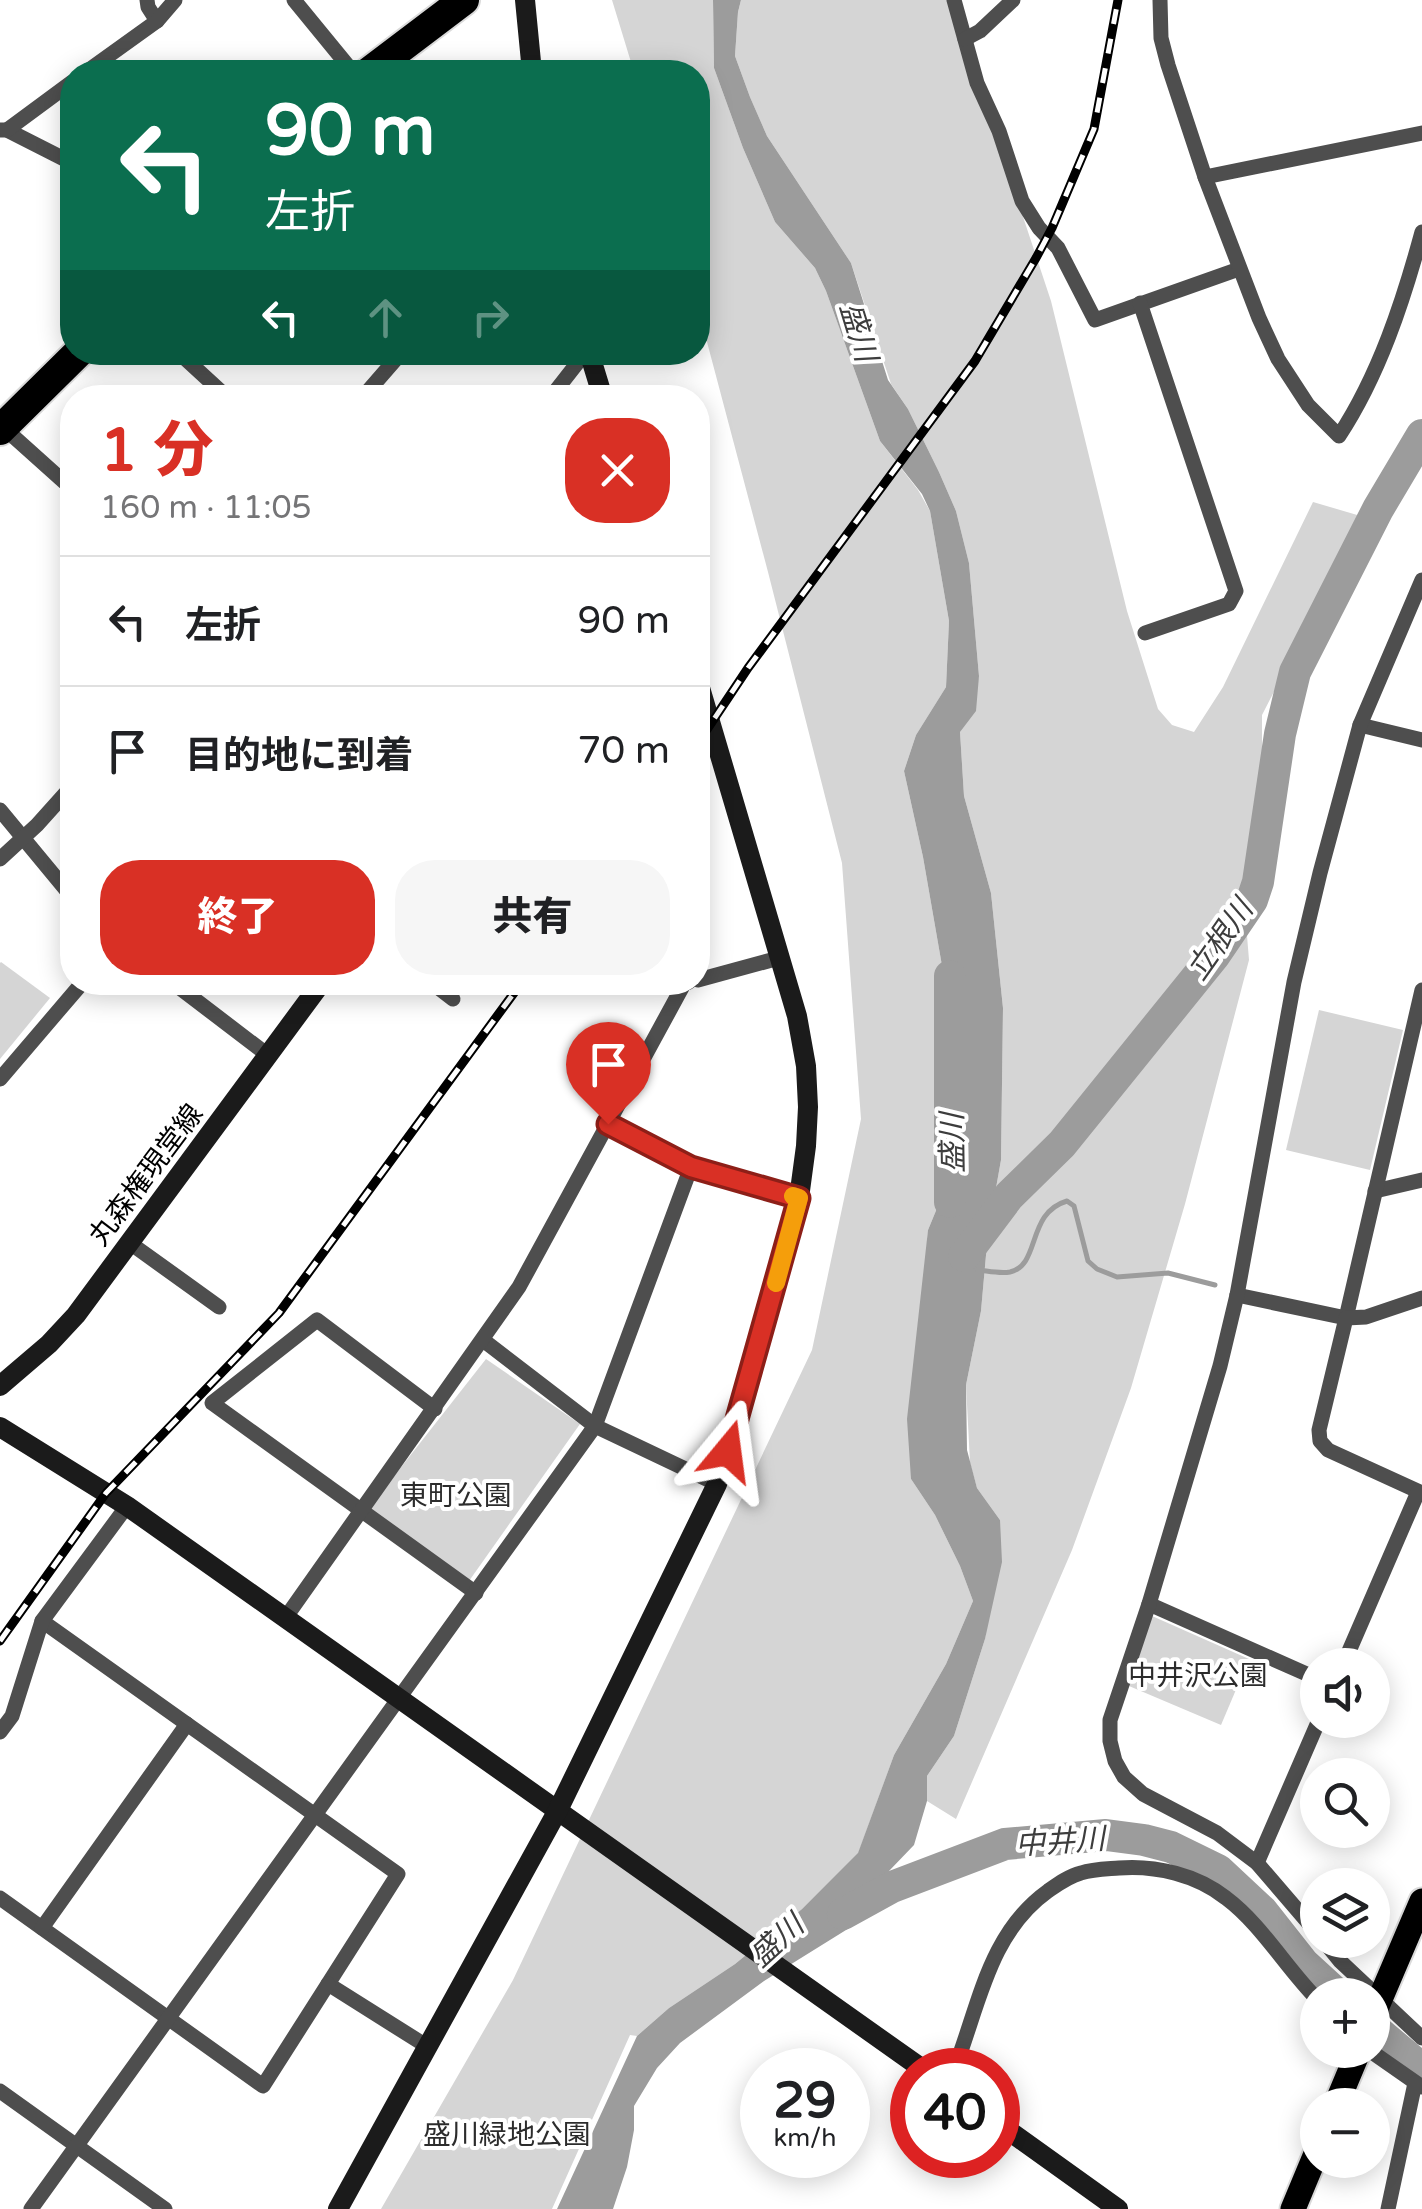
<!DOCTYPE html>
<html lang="ja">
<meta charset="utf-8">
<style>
:root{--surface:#fff;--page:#f6f6f6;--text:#202124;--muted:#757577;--line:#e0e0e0;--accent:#d93025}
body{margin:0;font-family:"Varela Round","Noto Sans JP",sans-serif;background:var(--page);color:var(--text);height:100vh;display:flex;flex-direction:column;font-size:38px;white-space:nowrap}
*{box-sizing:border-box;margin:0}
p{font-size:32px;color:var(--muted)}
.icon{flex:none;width:55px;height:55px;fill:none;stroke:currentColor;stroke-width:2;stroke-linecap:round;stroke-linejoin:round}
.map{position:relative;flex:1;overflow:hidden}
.sheet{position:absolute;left:60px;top:385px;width:650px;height:610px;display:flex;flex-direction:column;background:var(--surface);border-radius:40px;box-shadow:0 5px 25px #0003}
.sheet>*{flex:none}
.top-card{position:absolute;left:60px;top:60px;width:650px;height:305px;border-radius:40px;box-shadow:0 5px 25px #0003;background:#0b6e4f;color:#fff;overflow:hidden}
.controls{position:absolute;left:1300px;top:1648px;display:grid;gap:20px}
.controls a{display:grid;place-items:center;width:90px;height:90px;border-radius:50%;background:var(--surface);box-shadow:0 5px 25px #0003;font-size:50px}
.speed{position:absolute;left:740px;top:2048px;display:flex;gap:20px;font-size:50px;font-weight:700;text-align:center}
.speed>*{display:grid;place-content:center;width:130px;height:130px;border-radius:50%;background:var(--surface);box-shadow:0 5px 25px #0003;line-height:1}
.speed small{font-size:25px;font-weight:400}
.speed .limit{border:15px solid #d22;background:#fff;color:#111}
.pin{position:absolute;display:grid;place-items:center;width:85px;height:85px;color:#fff;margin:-102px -42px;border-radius:50% 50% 50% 0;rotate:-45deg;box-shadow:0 0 10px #0007}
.pin .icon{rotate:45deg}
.me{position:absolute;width:110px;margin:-55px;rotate:16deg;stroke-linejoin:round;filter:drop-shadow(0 0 8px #0008)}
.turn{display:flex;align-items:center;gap:35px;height:210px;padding:0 40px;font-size:45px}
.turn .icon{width:130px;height:130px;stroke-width:2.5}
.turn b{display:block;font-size:70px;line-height:85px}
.lanes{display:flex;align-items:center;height:95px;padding:0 40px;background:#0003;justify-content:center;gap:50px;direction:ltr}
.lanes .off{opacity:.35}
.round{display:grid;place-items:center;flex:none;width:105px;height:105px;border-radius:40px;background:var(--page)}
.head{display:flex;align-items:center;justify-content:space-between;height:170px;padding:0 40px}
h1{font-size:60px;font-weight:800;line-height:75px;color:var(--accent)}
.primary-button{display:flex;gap:20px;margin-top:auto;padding:20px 40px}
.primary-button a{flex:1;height:115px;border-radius:40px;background:var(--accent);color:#fff;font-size:40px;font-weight:800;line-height:115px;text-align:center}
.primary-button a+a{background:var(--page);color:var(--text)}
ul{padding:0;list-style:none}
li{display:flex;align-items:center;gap:30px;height:130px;padding:0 40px;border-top:2px solid var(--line)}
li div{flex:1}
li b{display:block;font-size:38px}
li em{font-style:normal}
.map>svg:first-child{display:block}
.green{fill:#d5d5d5}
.water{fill:#9c9c9c}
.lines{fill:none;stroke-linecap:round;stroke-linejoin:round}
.stream{stroke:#9c9c9c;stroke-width:5}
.river{stroke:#9c9c9c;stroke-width:32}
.primary-casing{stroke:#dbdbdb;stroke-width:29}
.highway-casing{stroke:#dbdbdb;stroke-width:34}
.street{stroke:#4e4e4e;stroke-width:15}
.secondary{stroke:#1b1b1b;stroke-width:20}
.primary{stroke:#000;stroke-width:25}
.highway{stroke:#000;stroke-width:30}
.rail-casing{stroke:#000;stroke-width:9}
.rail{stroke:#fff;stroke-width:5;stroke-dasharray:15;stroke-linecap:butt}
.route-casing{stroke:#8d1f18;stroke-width:25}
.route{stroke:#d93025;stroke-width:18}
.slow{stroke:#f59e0b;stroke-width:18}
.labels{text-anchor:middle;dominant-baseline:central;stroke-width:8;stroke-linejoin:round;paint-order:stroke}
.street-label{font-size:28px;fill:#000;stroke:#fff}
.park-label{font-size:28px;fill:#2c2c2c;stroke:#fff}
.water-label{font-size:30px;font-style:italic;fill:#3d3d3d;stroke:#fff}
</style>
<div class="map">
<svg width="1422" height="2209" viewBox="0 0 1422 2209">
<rect width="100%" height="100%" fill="#fff"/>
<g class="green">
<polygon points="612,0 713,0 714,68 743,148 775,222 815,268 826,291 880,441 918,490 930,511 949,621 946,687 916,735 904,771 923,857 956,1046 961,1106 942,1196 928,1230 911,1479 935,1515 960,1566 973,1601 946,1664 894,1755 858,1854 802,1909 735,1964 669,2008 637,2036 630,2035 552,2209 381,2209 513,1980 812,1350 861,1119 842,863 768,572 698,308 698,72 634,72"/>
<polygon points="741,0 951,0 1051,301 1127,611 1158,709 1172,725 1194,732 1223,687 1313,502 1364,517 1262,715 1262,787 1244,899 1249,960 1185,1204 1131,1388 1072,1550 956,1819 927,1801 927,1776 954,1736 985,1639 1000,1520 977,1488 970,1463 966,1385 981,1311 988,1233 1001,1160 1003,1008 991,893 964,796 960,732 979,676 969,563 956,511 939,472 908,409 891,384 851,263 767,136 750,97 735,56 738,12"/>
<polygon points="1,962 50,998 0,1059 0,963"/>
<polygon points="1319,1010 1403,1030 1370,1170 1286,1150"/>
<polygon points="486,1359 580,1424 469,1581 369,1508"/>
<polygon points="1152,1616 1249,1659 1221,1725 1129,1686"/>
</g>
<polygon class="water" points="713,0 741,0 738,12 735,56 750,97 767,136 851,263 888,380 908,409 939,472 956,511 969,563 979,676 976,711 960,732 964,796 991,893 1003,1008 1001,1160 988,1233 981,1311 966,1385 967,1450 977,1488 1000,1520 1002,1562 985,1639 954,1736 927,1776 927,1801 914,1845 889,1871 875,1912 764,1981 680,2043 657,2068 634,2106 634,2130 627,2167 613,2209 557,2209 637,2036 669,2008 735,1964 802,1909 858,1853 894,1755 946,1664 973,1601 960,1566 935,1515 911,1479 907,1419 928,1230 942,1196 961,1106 956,1046 923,857 904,771 916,735 946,687 949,621 930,511 922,494 880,441 826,291 815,268 775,222 743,148 714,68"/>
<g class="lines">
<path class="stream" d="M978 1270C988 1271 1000 1274 1010 1272 1041 1265 1026 1213 1067 1201L1074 1206 1088 1261 1097 1269 1117 1277 1168 1273 1215 1285"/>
<g class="river">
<polyline points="950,1202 950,976"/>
<polyline points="964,1256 1009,1196 1062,1144 1214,956 1252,900 1258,882 1280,734 1295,672 1378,509 1422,435"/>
<polyline points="843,1914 892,1887 1005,1844 1106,1835 1144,1840 1171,1847 1218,1870 1262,1911 1303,1963 1338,1995"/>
<polyline points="1372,2027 1422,2069"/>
</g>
<defs>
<g id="primary">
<polyline points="1372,2018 1422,1901"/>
<polyline points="1336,2105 1359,2050"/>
<polyline points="1293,2209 1318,2149"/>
</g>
<g id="highway">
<polyline points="369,72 464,0"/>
<polyline points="0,430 79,352"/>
</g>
</defs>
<use href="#primary" class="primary-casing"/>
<use href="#highway" class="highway-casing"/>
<g class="street">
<polyline points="147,0 148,7 157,21"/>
<polyline points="294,0 353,72"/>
<polyline points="954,0 977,83 999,131 1022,201 1039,228 1058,248 1095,320 1239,269"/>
<path d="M1160 0 1161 38 1168 65 1205 177 1259 318 1278 359 1308 405 1339 436C1379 375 1403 302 1422 232"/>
<polyline points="965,39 980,31 1013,0"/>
<polyline points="86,72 157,21 175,0"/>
<polyline points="0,130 7,130 72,163"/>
<polyline points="7,130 72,82"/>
<polyline points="1205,177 1422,133"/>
<polyline points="1140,303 1236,591 1229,604 1145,633"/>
<polyline points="178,352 228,398"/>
<polyline points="362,398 402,352"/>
<polyline points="550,398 586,352"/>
<polyline points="3,427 72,489"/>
<polyline points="1360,725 1422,740"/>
<polyline points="0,810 72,897"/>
<polyline points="0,859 37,825 72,786"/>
<polyline points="698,980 779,958"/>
<polyline points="172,982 269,1056"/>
<polyline points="431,982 453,999"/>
<polyline points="0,1079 83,982"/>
<polyline points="609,1124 691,1167 799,1198"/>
<polyline points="1375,1191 1422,1180"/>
<polyline points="130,1243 219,1307"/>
<polyline points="1237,1295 1346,1318 1422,990"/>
<polyline points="1422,1298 1366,1317 1346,1318 1319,1430 1320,1441 1328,1450 1422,1493"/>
<polyline points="483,1340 595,1426 717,1484"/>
<polyline points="435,1409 317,1320 212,1403 476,1593"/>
<polyline points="1149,1604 1318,1679"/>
<polyline points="286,1617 519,1287 684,984 689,982"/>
<polyline points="42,1621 398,1874 328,1984 428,2047"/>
<polyline points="1343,1665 1418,1492"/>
<polyline points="0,1732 12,1716 42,1621 127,1506"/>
<polyline points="1257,1863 1319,1720"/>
<polyline points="0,1898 263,2086 328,1984"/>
<polyline points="42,1928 187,1724"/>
<polyline points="1318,1934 1257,1863 1217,1833 1143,1794 1124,1777 1115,1761 1110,1741 1110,1720 1149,1604 1220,1366 1237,1295 1294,982 1320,873 1360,725 1422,580"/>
<polyline points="1323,1940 1340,1961 1422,2038"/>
<polyline points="1369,2050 1422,2087"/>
<path d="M954 2070C979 2007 988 1934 1048 1891 1058 1884 1069 1876 1081 1873 1093 1869 1107 1869 1119 1868 1156 1865 1197 1875 1226 1898 1262 1925 1286 1968 1318 2000"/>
<polyline points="0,2091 165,2209"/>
<polyline points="31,2209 595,1426 691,1167"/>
<polyline points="1388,2209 1415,2083"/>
</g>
<g class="secondary">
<polyline points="525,0 532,72"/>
<polyline points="589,352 603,398"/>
<polyline points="0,1386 49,1344 76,1315 322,982"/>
<polyline points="0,1427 127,1506 924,2070"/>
<polyline points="998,2123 1118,2209"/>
<polyline points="338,2209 558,1810 717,1484 728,1451 799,1198 806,1146 808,1107 806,1066 797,1016 698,681"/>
</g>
<use href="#primary" class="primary"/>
<use href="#highway" class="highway"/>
<defs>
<g id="rail">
<polyline points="698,743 748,668 975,361 1036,258 1052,228 1094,129 1118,0"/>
<polyline points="0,1641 106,1493 279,1313 522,982"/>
</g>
</defs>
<use href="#rail" class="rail-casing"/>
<use href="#rail" class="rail"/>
</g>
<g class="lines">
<defs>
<polyline id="route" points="608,1124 691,1167 799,1198 728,1451"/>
</defs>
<use href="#route" class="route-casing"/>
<use href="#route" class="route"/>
<polyline class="slow" points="776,1283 799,1198 793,1196"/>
</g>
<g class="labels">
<g class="street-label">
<text transform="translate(146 1175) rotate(-53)">丸森権現堂線</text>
</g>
<g class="park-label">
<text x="456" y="1496">東町公園</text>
<text x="1198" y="1676">中井沢公園</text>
<text x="507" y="2135">盛川緑地公園</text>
</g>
<g class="water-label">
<text transform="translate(858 332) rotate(73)">盛川</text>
<text transform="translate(1220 940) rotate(-55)">立根川</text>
<text transform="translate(953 1143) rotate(-91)">盛川</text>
<text transform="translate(1060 1842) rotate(-4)">中井川</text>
<text transform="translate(777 1941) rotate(-42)">盛川</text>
</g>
</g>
</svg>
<div class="controls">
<a><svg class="icon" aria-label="sound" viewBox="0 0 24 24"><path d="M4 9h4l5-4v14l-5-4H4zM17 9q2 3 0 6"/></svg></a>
<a><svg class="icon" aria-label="search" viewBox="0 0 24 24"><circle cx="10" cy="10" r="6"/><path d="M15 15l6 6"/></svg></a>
<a><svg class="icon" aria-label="layers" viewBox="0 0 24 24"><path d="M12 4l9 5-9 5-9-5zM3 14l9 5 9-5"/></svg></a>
<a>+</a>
<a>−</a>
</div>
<div class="speed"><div>29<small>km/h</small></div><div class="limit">40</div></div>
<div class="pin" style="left:608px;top:1124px;background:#d93025"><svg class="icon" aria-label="arrive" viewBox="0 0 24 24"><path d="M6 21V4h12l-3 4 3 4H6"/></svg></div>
<svg class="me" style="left:728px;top:1451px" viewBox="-20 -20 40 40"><path d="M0-17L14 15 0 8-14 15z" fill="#d93025" stroke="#fff" stroke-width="4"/></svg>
<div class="top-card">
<div class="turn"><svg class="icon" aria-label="left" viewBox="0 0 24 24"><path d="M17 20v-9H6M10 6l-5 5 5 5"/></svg><div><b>90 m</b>左折</div></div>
<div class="lanes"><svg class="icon" aria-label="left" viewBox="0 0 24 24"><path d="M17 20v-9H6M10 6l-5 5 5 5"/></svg><svg class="icon off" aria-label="ahead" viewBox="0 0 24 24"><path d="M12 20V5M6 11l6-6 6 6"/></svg><svg class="icon off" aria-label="right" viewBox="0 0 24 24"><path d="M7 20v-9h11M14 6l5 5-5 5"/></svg></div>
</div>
<section class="sheet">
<div class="head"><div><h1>1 分</h1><p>160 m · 11:05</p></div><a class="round" style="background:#d93025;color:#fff"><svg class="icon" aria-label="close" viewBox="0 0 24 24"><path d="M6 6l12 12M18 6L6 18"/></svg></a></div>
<ul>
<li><svg class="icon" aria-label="left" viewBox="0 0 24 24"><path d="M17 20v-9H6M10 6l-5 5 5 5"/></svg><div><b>左折</b></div><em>90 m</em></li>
<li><svg class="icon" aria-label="arrive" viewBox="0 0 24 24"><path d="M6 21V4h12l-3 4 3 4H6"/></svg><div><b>目的地に到着</b></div><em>70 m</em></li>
</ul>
<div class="primary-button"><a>終了</a><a>共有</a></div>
</section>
</div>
